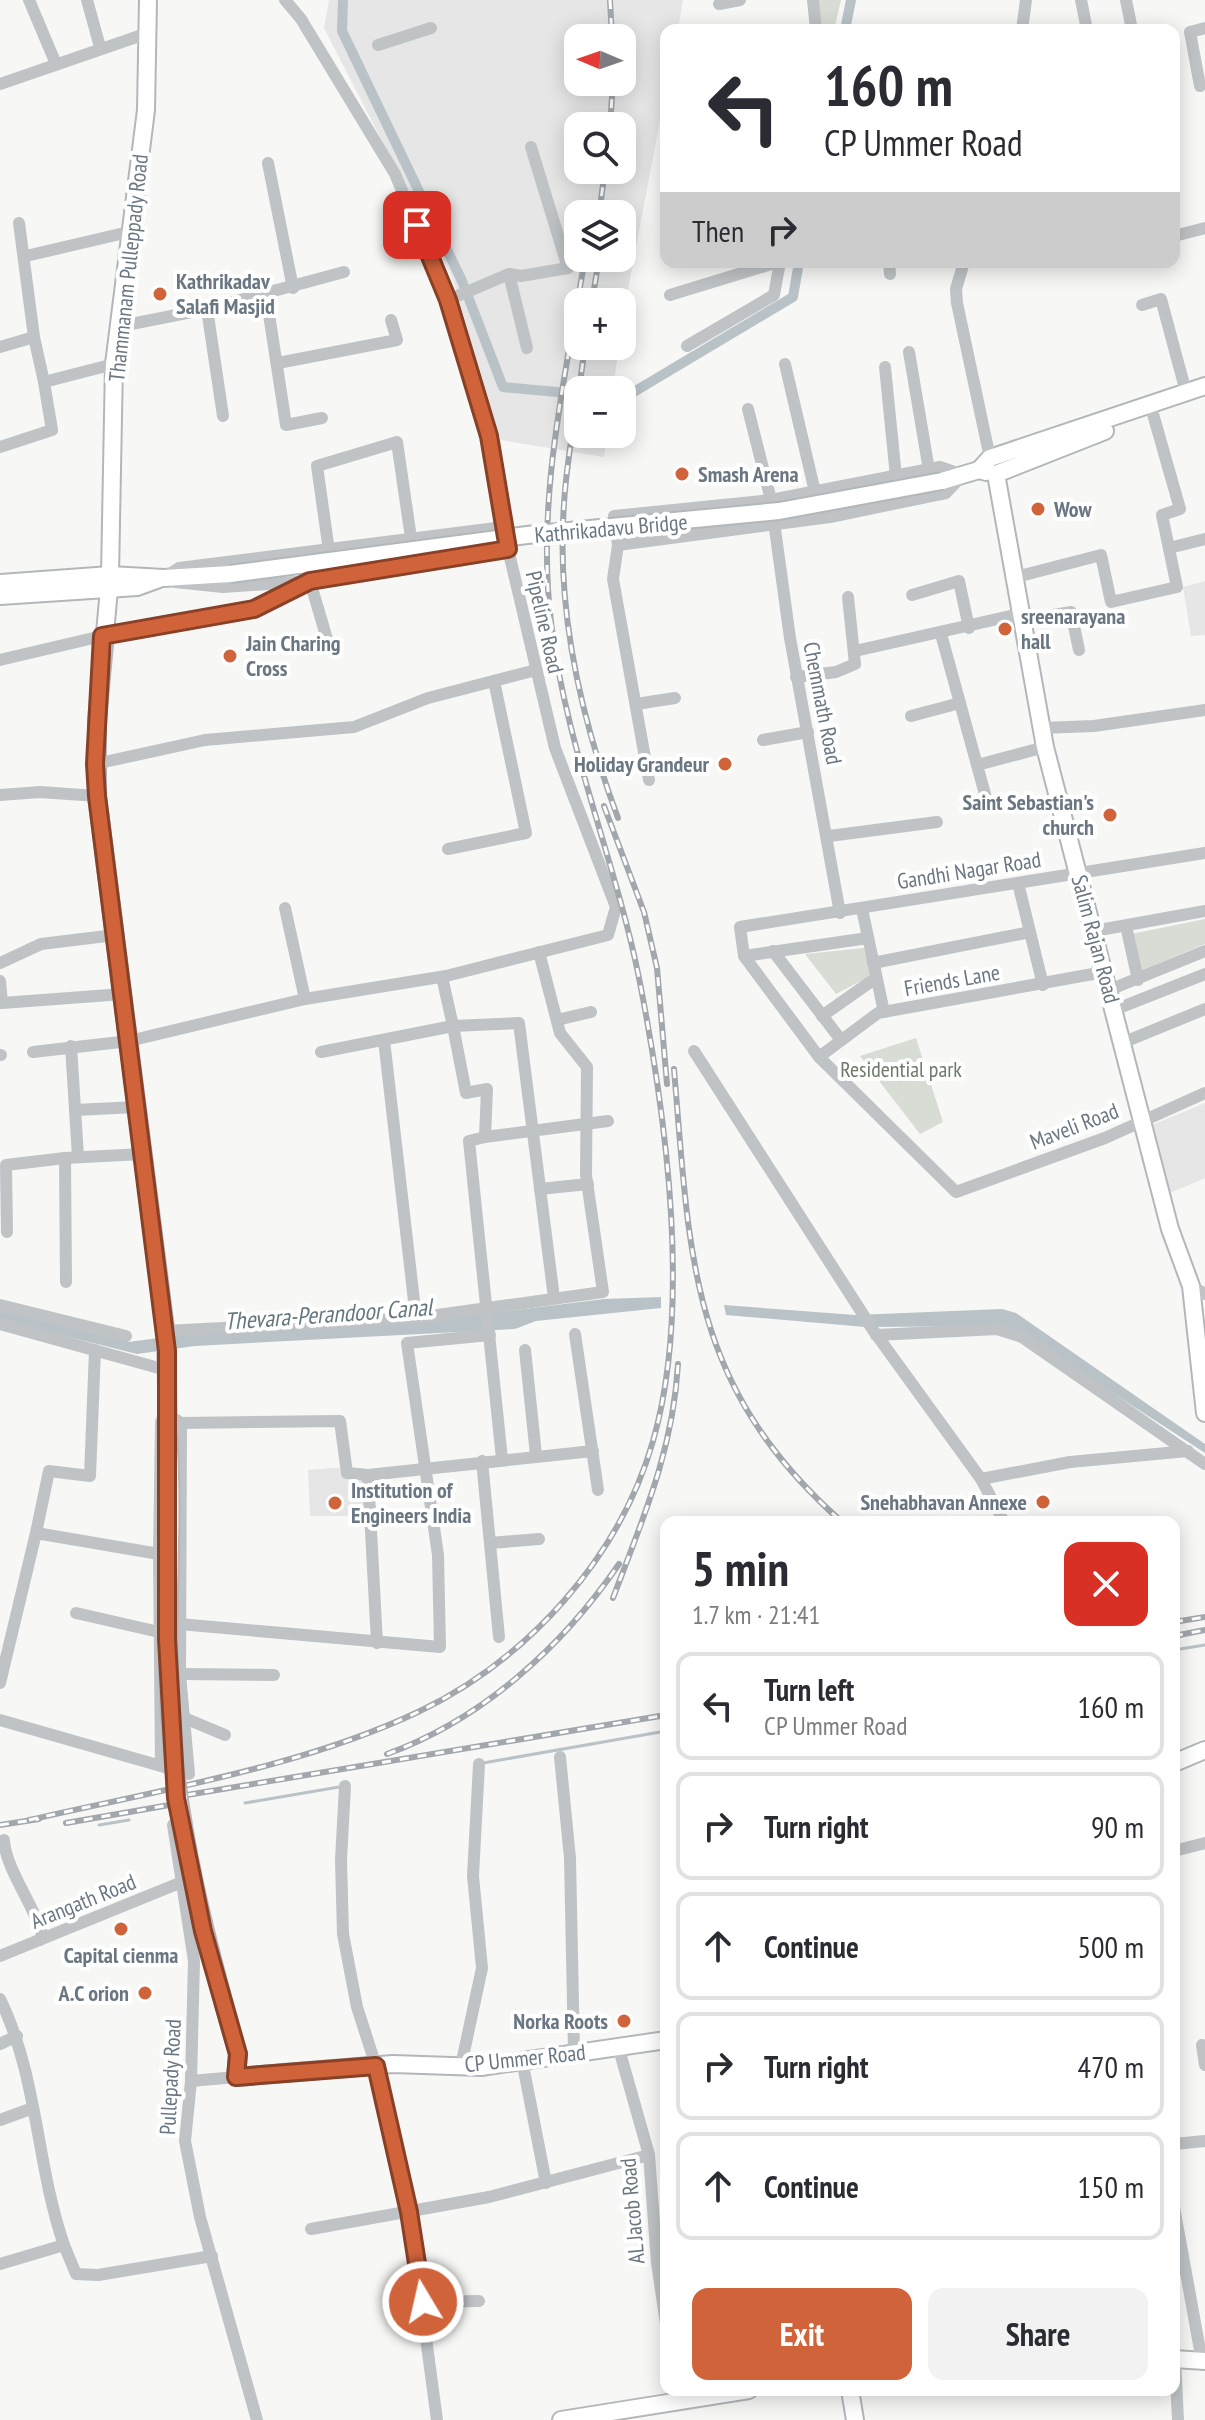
<!DOCTYPE html>
<meta charset="utf-8">
<style>
:root{--surface:#fff;--page:#f2f2f3;--text:#2b2b33;--muted:#7c7c81;--line:#e1e1e2;--accent:#d1633b}
body{margin:0;font-family:"PT Sans Narrow",sans-serif;background:var(--page);color:var(--text);height:100vh;display:flex;flex-direction:column;font-size:30px;white-space:nowrap}
*{box-sizing:border-box;margin:0}
p{font-size:26px;color:var(--muted)}
.icon{flex:none;width:44px;height:44px;fill:none;stroke:currentColor;stroke-width:2;stroke-linecap:round;stroke-linejoin:round}
.map{position:relative;flex:1;overflow:hidden}
.side{position:absolute;left:660px;top:1516px;width:520px;height:880px;display:flex;flex-direction:column;background:var(--surface);border-radius:16px;box-shadow:0 4px 20px #0003}
.side>*{flex:none}
.hud{position:absolute;left:660px;top:24px;width:520px;height:244px;border-radius:16px;box-shadow:0 4px 20px #0003;background:#fff;color:var(--text);overflow:hidden}
.needle{width:52px;rotate:272deg}
.fabs{position:absolute;left:564px;top:24px;display:grid;gap:16px}
.fabs a{display:grid;place-items:center;width:72px;height:72px;border-radius:16px;background:var(--surface);box-shadow:0 4px 20px #0003;font-size:40px}
.pin{position:absolute;display:grid;place-items:center;width:68px;height:68px;color:#fff;margin:-34px;border-radius:16px;box-shadow:0 4px 12px #0006}
.me{position:absolute;width:88px;margin:-44px;rotate:351deg;stroke-linejoin:round;filter:drop-shadow(0 0 6px #0008)}
.turn{display:flex;align-items:center;gap:28px;height:168px;padding:0 32px;font-size:36px}
.turn .icon{width:104px;height:104px;stroke-width:2.5}
.turn b{display:block;font-size:56px;line-height:68px}
.then{display:flex;align-items:center;height:76px;padding:0 32px;background:#0003;gap:16px;font-size:30px}
.round{display:grid;place-items:center;flex:none;width:84px;height:84px;border-radius:16px;background:var(--page)}
.head{display:flex;align-items:center;justify-content:space-between;height:136px;padding:0 32px}
h1{font-size:48px;font-weight:800;line-height:60px}
.button{display:flex;gap:16px;margin-top:auto;padding:16px 32px}
.button a{flex:1;height:92px;border-radius:16px;background:var(--accent);color:#fff;font-size:32px;font-weight:800;line-height:92px;text-align:center}
.button a+a{background:var(--page);color:var(--text)}
ul{padding:0;list-style:none}
li{display:flex;align-items:center;gap:24px;height:108px;margin:0 16px 12px;padding:0 16px;border:4px solid var(--line);border-radius:16px}
li div{flex:1}
li b{display:block;font-size:30px}
li em{font-style:normal}
.map>svg:first-child{display:block}
.built{fill:#e5e6e5;fill-rule:evenodd}
.green{fill:#d7dcd4}
.water{fill:#b9c3c7}
.lines{fill:none;stroke-linecap:round;stroke-linejoin:round}
.stream{stroke:#b9c3c7;stroke-width:3}
.canal{stroke:#b9c3c7;stroke-width:10}
.major-casing{stroke:#b3b7ba;stroke-width:20}
.minor{stroke:#bfc3c6;stroke-width:12}
.major{stroke:#fff;stroke-width:16}
.rail-casing{stroke:#a1a7ac;stroke-width:6}
.rail{stroke:#fff;stroke-width:3;stroke-dasharray:9;stroke-linecap:butt}
.major-bridge-casing{stroke:#b3b7ba;stroke-width:20;stroke-linecap:butt}
.major-bridge{stroke:#fff;stroke-width:16}
.route-casing{stroke:#884026;stroke-width:20}
.route{stroke:#d1633b;stroke-width:14}
.poi-dot{fill:#d1633b;stroke:#fff;stroke-width:3}
.labels{text-anchor:middle;dominant-baseline:central;stroke-width:8;stroke-linejoin:round;paint-order:stroke}
.street-label{font-size:22px;fill:#6a7783;stroke:#fff}
.poi-label{font-size:22px;font-weight:bold;fill:#6a7783;stroke:#fff;text-anchor:start}
.park-label{font-size:22px;fill:#6b7b68;stroke:#fff}
.water-label{font-size:24px;font-style:italic;fill:#65777f;stroke:#fff}
</style>
<div class="map">
<svg width="1205" height="2420" viewBox="0 0 1205 2420">
<rect width="100%" height="100%" fill="#f7f7f5"/>
<g class="built">
<path d="M329 0H683L678 30H666V89L622 321V302H578V346H619L613 390H578V434H607L604 457 501 440 452 277 324 28ZM578 38H622V82H578ZM578 126H622V170H578ZM578 214H622V258H578Z"/>
<polygon points="1205,581 1205,635 1191,636 1183,587"/>
<polygon points="1205,1103 1205,1178 1170,1193 1152,1125"/>
<polygon points="347,1467 368,1478 371,1516 310,1516 308,1470"/>
</g>
<g class="green">
<polygon points="817,0 841,0 834,30 820,30"/>
<polygon points="1205,919 1205,944 1140,971 1131,934"/>
<polygon points="864,948 872,975 836,994 805,954"/>
<polygon points="916,1038 943,1122 920,1134 860,1056"/>
</g>
<g class="water">
<polygon points="661,1297 661,1308 536,1321 515,1329 195,1346 137,1354 0,1320 0,1308 128,1342 190,1334 420,1322 604,1299"/>
<polygon points="724,1305 855,1315 1002,1309 1016,1313 1205,1444 1205,1453 1102,1386 998,1326 865,1327 726,1315"/>
</g>
<g class="lines">
<g class="stream">
<polyline points="1174,1650 1205,1645"/>
<polyline points="483,1763 666,1731"/>
<polyline points="245,1803 339,1787"/>
<polyline points="99,1825 129,1820"/>
</g>
<g class="canal">
<polyline points="343,0 342,31 462,281 503,387 578,394"/>
<polyline points="845,30 851,0"/>
<polyline points="622,399 793,297 799,262"/>
</g>
<defs>
<g id="major">
<polyline points="979,470 990,458 1205,386"/>
<polyline points="996,474 1045,747 1170,1229 1191,1286 1205,1413"/>
<polyline points="996,474 1105,431"/>
<polyline points="942,481 979,470 986,472"/>
<polyline points="110,575 114,364 146,110 148,0"/>
<polyline points="0,583 110,575 164,578 230,574"/>
<polyline points="109,589 97,721 97,796 166,1336 168,1434"/>
<polyline points="0,596 137,587 159,579"/>
<polyline points="1174,1763 1205,1750"/>
<polyline points="238,2054 236,2077 393,2064 481,2067 666,2040"/>
<polyline points="1174,2359 1205,2361"/>
<polyline points="850,2390 855,2420"/>
<polyline points="561,2420 749,2390"/>
</g>
</defs>
<use href="#major" class="major-casing"/>
<g class="minor">
<polyline points="29,0 56,64"/>
<polyline points="87,0 100,47"/>
<polyline points="813,0 816,30"/>
<polyline points="1081,0 1087,30"/>
<polyline points="1126,0 1132,30"/>
<polyline points="719,4 740,0"/>
<polyline points="1022,30 1026,0"/>
<polyline points="378,45 431,28"/>
<polyline points="0,84 148,33"/>
<polyline points="1200,86 1190,32 1205,28"/>
<polyline points="268,163 293,288"/>
<polyline points="19,223 34,337 44,382 114,364"/>
<polyline points="1174,236 1205,228"/>
<polyline points="26,256 120,234"/>
<polyline points="889,262 890,274"/>
<polyline points="964,262 956,289 957,303 990,458"/>
<polyline points="509,274 527,348"/>
<polyline points="266,295 286,425 322,418"/>
<polyline points="670,295 778,262"/>
<polyline points="448,300 509,274 521,276 568,268 531,147"/>
<polyline points="1142,305 1161,299 1186,392"/>
<polyline points="207,309 223,416"/>
<polyline points="121,326 207,309 344,272"/>
<polyline points="687,346 774,295 780,262"/>
<polyline points="0,347 34,337"/>
<polyline points="909,352 929,470"/>
<polyline points="278,363 397,340 391,320"/>
<polyline points="785,364 815,492"/>
<polyline points="885,367 896,477"/>
<polyline points="748,409 771,500 790,638 840,913"/>
<polyline points="0,447 52,430 44,382"/>
<polyline points="618,545 830,517 946,493 963,475 940,467 771,500 614,516 618,545 613,579 649,780"/>
<polyline points="1169,548 1205,539"/>
<polyline points="329,551 317,466 397,442 411,538"/>
<polyline points="165,577 179,568 504,527"/>
<polyline points="1012,578 1101,555 1111,602 1177,587 1162,515 1180,509 1153,414"/>
<polyline points="310,581 329,646"/>
<polyline points="175,582 223,587 310,581 508,549"/>
<polyline points="912,595 959,581 969,628"/>
<polyline points="1020,621 1071,612 1079,650"/>
<polyline points="941,634 988,805"/>
<polyline points="855,651 1019,614"/>
<polyline points="0,660 102,636 254,609 307,583"/>
<polyline points="796,677 836,672 855,664 848,597"/>
<polyline points="636,704 675,698"/>
<polyline points="911,716 960,703"/>
<polyline points="1041,728 1094,726 1205,710"/>
<polyline points="763,740 808,732"/>
<polyline points="95,764 205,740 354,727 428,698 536,670"/>
<polyline points="977,765 1045,747"/>
<polyline points="0,795 40,792 97,796"/>
<polyline points="829,836 937,822"/>
<polyline points="448,849 526,833 494,681"/>
<polyline points="1205,853 740,927 744,956 819,1057 956,1192 1105,1138 1205,1093"/>
<polyline points="1018,883 1043,985"/>
<polyline points="285,908 305,999"/>
<polyline points="862,909 884,1012"/>
<polyline points="1126,926 1138,980"/>
<polyline points="1094,931 1205,911"/>
<polyline points="773,951 841,1040"/>
<polyline points="744,956 868,938"/>
<polyline points="0,963 41,944 115,935"/>
<polyline points="873,963 1030,932"/>
<polyline points="442,977 453,1026 519,1023 554,1298"/>
<polyline points="0,981 2,1003 123,994"/>
<polyline points="1109,990 1205,951"/>
<polyline points="1114,1010 1205,974"/>
<polyline points="822,1016 876,978"/>
<polyline points="557,1020 591,1012"/>
<polyline points="384,1040 416,1318"/>
<polyline points="1122,1043 1205,1009"/>
<polyline points="71,1046 78,1157"/>
<polyline points="694,1051 873,1330 981,1479 1070,1462 1188,1451"/>
<polyline points="33,1052 129,1041 305,999 446,976 608,935 616,907 555,748 508,549 489,436 448,300 395,174 301,19 285,0"/>
<polyline points="321,1052 453,1026 466,1093 487,1089 485,1137 469,1141 502,1459"/>
<polyline points="0,1055 1,1055"/>
<polyline points="819,1057 878,1013 1104,972"/>
<polyline points="75,1110 137,1107"/>
<polyline points="485,1137 608,1121"/>
<polyline points="540,1189 588,1184"/>
<polyline points="7,1232 6,1165 65,1158"/>
<polyline points="66,1282 65,1158 143,1154"/>
<polyline points="1191,1286 1205,1294"/>
<polyline points="0,1305 126,1336"/>
<polyline points="0,1324 166,1370"/>
<polyline points="165,1331 416,1318 603,1292 586,1175 587,1067 560,1033 539,952"/>
<polyline points="575,1334 598,1490"/>
<polyline points="876,1335 997,1329 1022,1337 1205,1464"/>
<polyline points="525,1350 536,1455"/>
<polyline points="181,1423 340,1421 347,1473 368,1475 593,1451"/>
<polyline points="482,1461 499,1637"/>
<polyline points="368,1475 377,1643"/>
<polyline points="981,1479 1004,1522"/>
<polyline points="36,1533 49,1471 90,1476 95,1350"/>
<polyline points="490,1543 539,1539"/>
<polyline points="159,1554 161,1766"/>
<polyline points="76,1613 159,1632"/>
<polyline points="179,1624 440,1647 438,1555 407,1343 490,1335"/>
<polyline points="180,1674 274,1675"/>
<polyline points="0,1683 36,1533 159,1554 161,1422 166,1413 181,1423 180,1674 189,1774 0,1720"/>
<polyline points="182,1717 225,1735"/>
<polyline points="560,1757 570,1858 574,2052"/>
<polyline points="345,1786 341,1860 343,1934 357,2007 376,2066 409,2212 437,2420"/>
<polyline points="173,1825 194,1961 191,2081 185,2141 200,2217 257,2420"/>
<path d="M4 1840C5 1867 33 1904 42 1933L40 1940"/>
<polyline points="1174,1851 1205,1843"/>
<polyline points="0,1956 182,1882"/>
<path d="M0 1999C38 2077 36 2164 64 2245"/>
<polyline points="0,2044 17,2036"/>
<polyline points="1202,2045 1205,2065"/>
<polyline points="619,2049 649,2155 657,2263 666,2324"/>
<polyline points="522,2060 546,2183"/>
<polyline points="461,2066 482,1968 473,1876 479,1764"/>
<polyline points="191,2081 236,2077"/>
<polyline points="0,2120 33,2108"/>
<polyline points="1174,2144 1205,2141"/>
<polyline points="1174,2207 1202,2361"/>
<polyline points="311,2229 489,2197 649,2155"/>
<polyline points="0,2264 64,2245 76,2274 98,2275 212,2256"/>
<polyline points="423,2302 479,2301"/>
<polyline points="1175,2359 1178,2420"/>
</g>
<use href="#major" class="major"/>
<defs>
<g id="rail">
<polyline points="610,0 612,38"/>
<polyline points="610,126 613,82"/>
<polyline points="599,214 605,170"/>
<polyline points="592,302 599,258"/>
<polyline points="579,390 585,346"/>
<path d="M578 394C573 431 566 467 564 504 556 611 581 719 618 818"/>
<polyline points="604,806 644,912 657,968 667,1084"/>
<path d="M674 1069C690 1259 689 1386 842 1522"/>
<path d="M613 1598C643 1518 673 1451 678 1364"/>
<polyline points="1174,1622 1205,1617"/>
<polyline points="1174,1636 1205,1630"/>
<path d="M387 1754C483 1719 562 1647 619 1564"/>
<polyline points="169,1798 666,1715"/>
<path d="M29 1820C155 1791 303 1767 420 1711 528 1659 620 1557 653 1441 692 1306 666 1115 639 978 615 859 565 744 551 622 536 500 565 378 585 258"/>
<polyline points="66,1823 181,1803"/>
<polyline points="0,1825 39,1819"/>
</g>
</defs>
<use href="#rail" class="rail-casing"/>
<use href="#rail" class="rail"/>
<defs>
<g id="major-bridge">
<polyline points="230,574 527,535 779,511 942,481"/>
<path d="M168 1434C175 1527 164 1621 170 1714 177 1831 206 1942 238 2054"/>
</g>
</defs>
<use href="#major-bridge" class="major-bridge-casing"/>
<use href="#major-bridge" class="major-bridge"/>
</g>
<g class="lines">
<defs>
<polyline id="route" points="417,225 448,300 489,436 508,549 310,581 254,609 102,636 95,764 97,796 167,1351 167,1639 176,1798 203,1931 238,2054 236,2077 376,2066 409,2212 423,2302"/>
</defs>
<use href="#route" class="route-casing"/>
<use href="#route" class="route"/>
</g>
<g class="poi-dot">
<circle cx="160" cy="294" r="8"/>
<circle cx="682" cy="474" r="8"/>
<circle cx="1038" cy="509" r="8"/>
<circle cx="1005" cy="629" r="8"/>
<circle cx="230" cy="656" r="8"/>
<circle cx="725" cy="764" r="8"/>
<circle cx="1110" cy="815" r="8"/>
<circle cx="1043" cy="1502" r="8"/>
<circle cx="335" cy="1503" r="8"/>
<circle cx="121" cy="1929" r="8"/>
<circle cx="145" cy="1993" r="8"/>
<circle cx="624" cy="2021" r="8"/>
</g>
<g class="labels">
<g class="street-label">
<text transform="translate(128 268) rotate(-84)">Thammanam Pulleppady Road</text>
<text transform="translate(611 528) rotate(-5)">Kathrikadavu Bridge</text>
<text transform="translate(545 622) rotate(77)">Pipeline Road</text>
<text transform="translate(823 703) rotate(79)">Chemmath Road</text>
<text transform="translate(969 870) rotate(-9)">Gandhi Nagar Road</text>
<text transform="translate(1096 939) rotate(75)">Salim Rajan Road</text>
<text transform="translate(952 980) rotate(-10)">Friends Lane</text>
<text transform="translate(1074 1126) rotate(-21)">Maveli Road</text>
<text transform="translate(83 1901) rotate(-22)">Arangath Road</text>
<text transform="translate(525 2058) rotate(-6)">CP Ummer Road</text>
<text transform="translate(170 2077) rotate(-87)">Pullepady Road</text>
<text transform="translate(632 2211) rotate(-95)">AL Jacob Road</text>
</g>
<g class="poi-label">
<text x="176" y="281">Kathrikadav<tspan x="176" dy="25">Salafi Masjid</tspan></text>
<text x="698" y="474">Smash Arena</text>
<text x="1054" y="509">Wow</text>
<text x="1021" y="616">sreenarayana<tspan x="1021" dy="25">hall</tspan></text>
<text x="246" y="643">Jain Charing<tspan x="246" dy="25">Cross</tspan></text>
<text x="709" y="764" text-anchor="end">Holiday Grandeur</text>
<text x="1094" y="802" text-anchor="end">Saint Sebastian's<tspan x="1094" dy="25">church</tspan></text>
<text x="351" y="1490">Institution of<tspan x="351" dy="25">Engineers India</tspan></text>
<text x="1027" y="1502" text-anchor="end">Snehabhavan Annexe</text>
<text x="121" y="1955" text-anchor="middle">Capital cienma</text>
<text x="129" y="1993" text-anchor="end">A.C orion</text>
<text x="608" y="2021" text-anchor="end">Norka Roots</text>
</g>
<g class="park-label">
<text x="901" y="1069">Residential park</text>
</g>
<g class="water-label">
<text transform="translate(328 1314) rotate(-4)">Thevara-Perandoor Canal</text>
</g>
</g>
</svg>
<div class="fabs">
<a><svg class="needle" viewBox="-14 -14 28 28"><path d="M0-13l5 13h-10z" fill="#e53935"/><path d="M0 13l5-13h-10z" fill="#7c7c81"/></svg></a>
<a><svg class="icon" aria-label="search" viewBox="0 0 24 24"><circle cx="10" cy="10" r="6"/><path d="M15 15l6 6"/></svg></a>
<a><svg class="icon" aria-label="layers" viewBox="0 0 24 24"><path d="M12 4l9 5-9 5-9-5zM3 14l9 5 9-5"/></svg></a>
<a>+</a>
<a>−</a>
</div>
<div class="pin" style="left:417px;top:225px;background:#d93025"><svg class="icon" aria-label="arrive" viewBox="0 0 24 24"><path d="M6 21V4h12l-3 4 3 4H6"/></svg></div>
<svg class="me" style="left:423px;top:2302px" viewBox="-20 -20 40 40"><circle r="17" fill="#d1633b" stroke="#fff" stroke-width="3"/><path d="M0-11L8 9 0 5-8 9z" fill="#fff"/></svg>
<div class="hud">
<div class="turn"><svg class="icon" aria-label="left" viewBox="0 0 24 24"><path d="M17 20v-9H6M10 6l-5 5 5 5"/></svg><div><b>160 m</b>CP Ummer Road</div></div>
<div class="then">Then<svg class="icon" aria-label="right" viewBox="0 0 24 24"><path d="M7 20v-9h11M14 6l5 5-5 5"/></svg></div>
</div>
<section class="side">
<div class="head"><div><h1>5 min</h1><p>1.7 km · 21:41</p></div><a class="round" style="background:#d93025;color:#fff"><svg class="icon" aria-label="close" viewBox="0 0 24 24"><path d="M6 6l12 12M18 6L6 18"/></svg></a></div>
<ul>
<li><svg class="icon" aria-label="left" viewBox="0 0 24 24"><path d="M17 20v-9H6M10 6l-5 5 5 5"/></svg><div><b>Turn left</b><p>CP Ummer Road</p></div><em>160 m</em></li>
<li><svg class="icon" aria-label="right" viewBox="0 0 24 24"><path d="M7 20v-9h11M14 6l5 5-5 5"/></svg><div><b>Turn right</b></div><em>90 m</em></li>
<li><svg class="icon" aria-label="ahead" viewBox="0 0 24 24"><path d="M12 20V5M6 11l6-6 6 6"/></svg><div><b>Continue</b></div><em>500 m</em></li>
<li><svg class="icon" aria-label="right" viewBox="0 0 24 24"><path d="M7 20v-9h11M14 6l5 5-5 5"/></svg><div><b>Turn right</b></div><em>470 m</em></li>
<li><svg class="icon" aria-label="ahead" viewBox="0 0 24 24"><path d="M12 20V5M6 11l6-6 6 6"/></svg><div><b>Continue</b></div><em>150 m</em></li>
</ul>
<div class="button"><a>Exit</a><a>Share</a></div>
</section>
</div>
